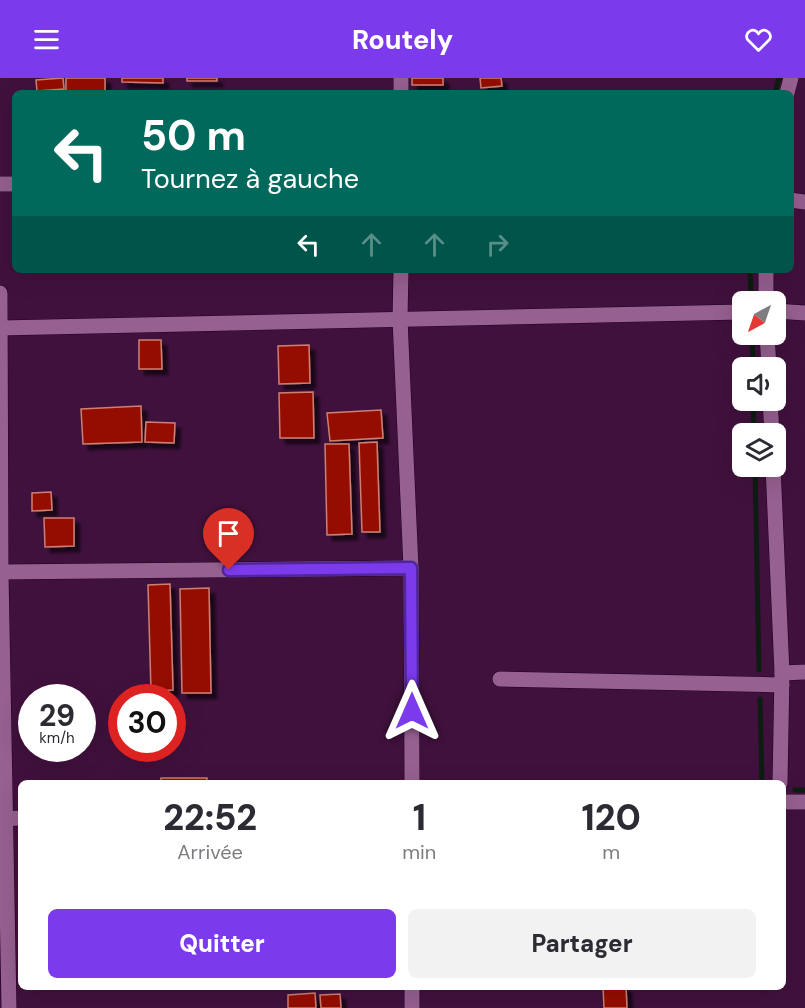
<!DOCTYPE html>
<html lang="fr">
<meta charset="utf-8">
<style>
:root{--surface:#fff;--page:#f2f2f3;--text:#2b2b33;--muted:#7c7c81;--accent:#7c3aed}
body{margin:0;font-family:"DM Sans",sans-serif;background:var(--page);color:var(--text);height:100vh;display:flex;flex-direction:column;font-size:22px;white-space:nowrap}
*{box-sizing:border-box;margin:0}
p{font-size:20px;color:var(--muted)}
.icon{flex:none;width:33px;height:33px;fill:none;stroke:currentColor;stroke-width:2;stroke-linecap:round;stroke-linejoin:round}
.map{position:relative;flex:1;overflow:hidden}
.sheet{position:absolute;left:18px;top:702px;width:768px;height:210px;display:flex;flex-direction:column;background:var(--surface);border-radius:9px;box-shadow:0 6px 24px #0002}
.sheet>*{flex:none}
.banner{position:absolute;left:12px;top:12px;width:782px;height:183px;border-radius:9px;box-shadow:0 6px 24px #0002;background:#00695c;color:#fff;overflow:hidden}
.needle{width:39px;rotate:220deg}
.tools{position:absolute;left:732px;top:213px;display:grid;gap:12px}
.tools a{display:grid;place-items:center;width:54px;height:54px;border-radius:9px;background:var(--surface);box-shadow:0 6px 24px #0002;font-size:30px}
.speed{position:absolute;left:18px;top:606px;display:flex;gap:12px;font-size:30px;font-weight:700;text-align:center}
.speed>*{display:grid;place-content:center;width:78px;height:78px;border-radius:50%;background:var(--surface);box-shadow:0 6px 24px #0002;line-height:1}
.speed small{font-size:15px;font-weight:400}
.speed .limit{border:9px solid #d22;background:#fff;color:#111}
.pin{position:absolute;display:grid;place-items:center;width:51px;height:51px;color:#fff;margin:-62px -26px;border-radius:50% 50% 50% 0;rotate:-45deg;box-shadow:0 0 6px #0007}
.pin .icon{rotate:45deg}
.me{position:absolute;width:66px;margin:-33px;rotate:0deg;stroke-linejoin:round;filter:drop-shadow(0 0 4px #0008)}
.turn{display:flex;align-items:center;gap:21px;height:126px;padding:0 30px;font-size:27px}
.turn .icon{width:78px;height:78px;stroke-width:2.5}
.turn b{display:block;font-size:42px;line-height:51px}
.lanes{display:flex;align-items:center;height:57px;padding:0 30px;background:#0003;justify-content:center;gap:30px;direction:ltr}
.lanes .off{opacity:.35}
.eta{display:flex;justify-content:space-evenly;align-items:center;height:102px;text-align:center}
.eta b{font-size:36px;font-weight:800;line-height:42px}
.primary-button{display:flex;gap:12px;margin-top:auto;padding:12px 30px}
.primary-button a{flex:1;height:69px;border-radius:9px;background:var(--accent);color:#fff;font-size:24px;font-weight:800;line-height:69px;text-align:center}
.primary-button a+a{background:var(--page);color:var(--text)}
header{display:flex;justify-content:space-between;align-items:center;height:78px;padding:0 30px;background:var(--accent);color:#fff;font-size:27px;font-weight:800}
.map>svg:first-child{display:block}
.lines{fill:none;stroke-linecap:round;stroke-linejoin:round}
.stream{stroke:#0d1d11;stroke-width:5}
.building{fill:#950f00;stroke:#cb8073;stroke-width:1.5;filter:url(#shadow)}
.minor-casing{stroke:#220120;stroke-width:16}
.tertiary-casing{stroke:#220120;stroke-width:16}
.minor{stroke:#966090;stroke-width:15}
.tertiary{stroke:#966090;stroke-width:15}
.route-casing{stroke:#51269a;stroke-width:15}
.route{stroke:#7c3aed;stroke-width:10}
</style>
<header><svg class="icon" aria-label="menu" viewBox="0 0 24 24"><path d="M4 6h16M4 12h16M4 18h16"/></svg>Routely<svg class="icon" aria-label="heart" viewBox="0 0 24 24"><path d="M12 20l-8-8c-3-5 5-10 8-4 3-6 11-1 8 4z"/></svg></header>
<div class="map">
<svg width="805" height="930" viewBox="0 0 805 930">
<defs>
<filter id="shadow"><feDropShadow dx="5.5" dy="5.5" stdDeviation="1.5" flood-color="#0009"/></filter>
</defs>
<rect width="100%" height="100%" fill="#40113d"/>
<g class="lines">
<g class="stream">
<polyline points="775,15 779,0"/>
<polyline points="750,192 751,213"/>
<polyline points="752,256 753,290"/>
<polyline points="753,322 754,356"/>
<polyline points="755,388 759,592"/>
<polyline points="760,621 762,705"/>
<polyline points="795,712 805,712"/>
</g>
</g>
<g class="building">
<polygon points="63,0 64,11 37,13 36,2"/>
<rect x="66" y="0" width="39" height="15"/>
<polygon points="122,0 163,0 163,5 122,4"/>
<rect x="187" y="0" width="30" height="3"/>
<rect x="412" y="0" width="31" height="7"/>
<polygon points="480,0 501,0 502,8 481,10"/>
<polygon points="139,262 161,262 162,291 139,291"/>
<polygon points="309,267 310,305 279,306 278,268"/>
<polygon points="313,314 314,360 280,360 279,315"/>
<polygon points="141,328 142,364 83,366 81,331"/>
<polygon points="381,332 383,360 330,363 327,335"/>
<polygon points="146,344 175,345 174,365 145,364"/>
<polygon points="377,364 380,454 362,454 359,365"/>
<polygon points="325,366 349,366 352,456 327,457"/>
<polygon points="51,414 52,432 32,433 32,415"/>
<polygon points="44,440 74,440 74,468 45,469"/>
<polygon points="170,506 173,612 151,613 148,507"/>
<polygon points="209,510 211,615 182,615 180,511"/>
<polygon points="161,700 207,700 206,705 161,705"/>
<polygon points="603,909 626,909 627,930 604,930"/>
<polygon points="315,915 316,930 288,930 288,917"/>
<polygon points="340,916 341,930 321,930 320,917"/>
</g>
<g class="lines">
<defs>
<g id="minor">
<polyline points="401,0 401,15"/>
<polyline points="787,15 791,0"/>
<polyline points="401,192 400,241 411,490 412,705"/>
<polyline points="766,192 766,224"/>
<polyline points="0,215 1,494 9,930"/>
<polyline points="776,233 805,235"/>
<polyline points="0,250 742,234"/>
<polyline points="767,256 769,290"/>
<polyline points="770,322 772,356"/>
<polyline points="773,388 782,595 780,705"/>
<polyline points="0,494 411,490"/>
<polyline points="782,595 805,594"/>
<polyline points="500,601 782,607"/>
<polyline points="783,724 805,724"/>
<polyline points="0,741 21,740"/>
<polyline points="412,909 412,930"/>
</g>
<g id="tertiary">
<polyline points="0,106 15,106"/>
<polyline points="790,122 805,124"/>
</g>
</defs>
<use href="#minor" class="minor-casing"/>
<use href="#tertiary" class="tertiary-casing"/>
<use href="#minor" class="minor"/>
<use href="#tertiary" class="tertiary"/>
</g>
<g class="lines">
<defs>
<polyline id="route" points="229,492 411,490 412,633"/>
</defs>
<use href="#route" class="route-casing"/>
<use href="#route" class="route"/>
</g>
</svg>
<div class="tools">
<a><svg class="needle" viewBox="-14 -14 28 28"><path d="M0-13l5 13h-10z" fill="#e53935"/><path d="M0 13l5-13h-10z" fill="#7c7c81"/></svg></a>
<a><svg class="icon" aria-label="sound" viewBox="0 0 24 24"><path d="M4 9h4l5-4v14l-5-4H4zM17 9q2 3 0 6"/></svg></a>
<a><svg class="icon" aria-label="layers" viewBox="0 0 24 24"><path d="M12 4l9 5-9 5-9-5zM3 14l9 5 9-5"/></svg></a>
</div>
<div class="speed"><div>29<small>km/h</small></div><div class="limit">30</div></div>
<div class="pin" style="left:229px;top:492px;background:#d93025"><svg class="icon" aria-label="arrive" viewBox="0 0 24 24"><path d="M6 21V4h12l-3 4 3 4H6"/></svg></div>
<svg class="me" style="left:412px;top:633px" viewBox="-20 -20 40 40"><path d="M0-17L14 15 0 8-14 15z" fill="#7c3aed" stroke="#fff" stroke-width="4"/></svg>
<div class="banner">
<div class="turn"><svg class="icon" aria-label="left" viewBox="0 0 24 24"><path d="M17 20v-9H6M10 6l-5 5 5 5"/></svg><div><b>50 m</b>Tournez à gauche</div></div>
<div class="lanes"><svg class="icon" aria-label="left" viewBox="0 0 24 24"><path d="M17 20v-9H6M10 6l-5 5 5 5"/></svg><svg class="icon off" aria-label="ahead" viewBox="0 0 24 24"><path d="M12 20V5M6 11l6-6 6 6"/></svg><svg class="icon off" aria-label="ahead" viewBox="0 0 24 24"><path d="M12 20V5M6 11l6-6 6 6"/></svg><svg class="icon off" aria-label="right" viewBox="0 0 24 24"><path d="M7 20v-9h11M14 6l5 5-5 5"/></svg></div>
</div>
<section class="sheet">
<div class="eta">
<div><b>22:52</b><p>Arrivée</p></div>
<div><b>1</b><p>min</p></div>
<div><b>120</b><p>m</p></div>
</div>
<div class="primary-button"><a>Quitter</a><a>Partager</a></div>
</section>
</div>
